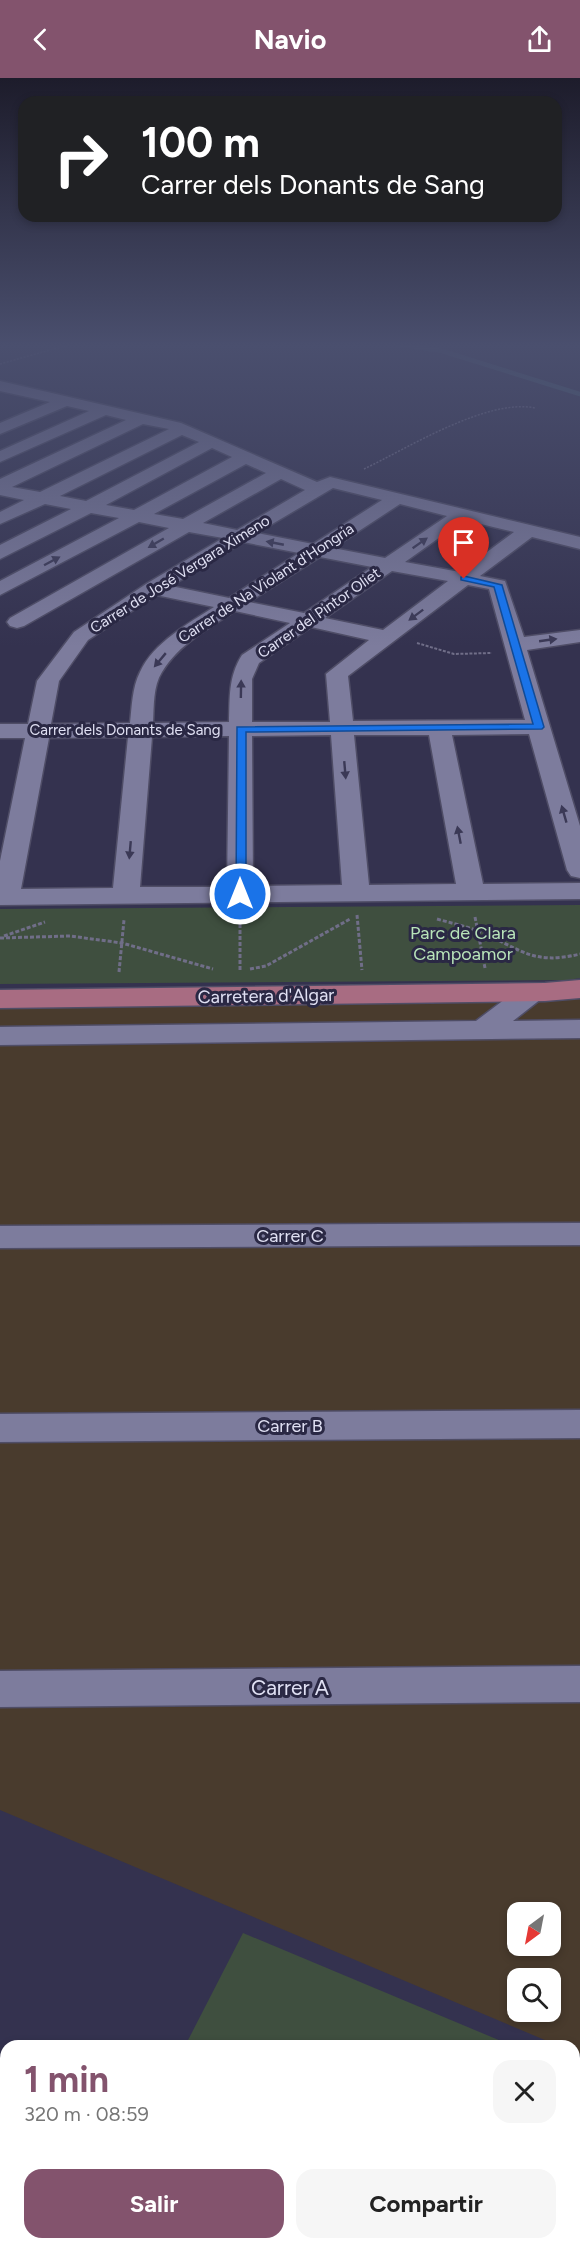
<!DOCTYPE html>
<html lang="es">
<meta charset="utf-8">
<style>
:root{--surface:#fff;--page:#f6f6f6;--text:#222;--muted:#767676;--accent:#83536d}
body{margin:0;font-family:Figtree,sans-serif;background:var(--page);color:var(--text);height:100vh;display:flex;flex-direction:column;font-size:22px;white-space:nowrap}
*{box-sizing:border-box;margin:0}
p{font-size:20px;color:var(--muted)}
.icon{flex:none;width:33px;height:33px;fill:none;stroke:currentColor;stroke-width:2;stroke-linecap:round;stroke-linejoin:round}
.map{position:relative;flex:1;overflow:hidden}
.drawer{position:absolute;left:0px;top:1962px;width:580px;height:210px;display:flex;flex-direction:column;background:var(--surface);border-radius:18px 18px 0 0;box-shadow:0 3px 9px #0003}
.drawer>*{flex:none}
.top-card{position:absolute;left:18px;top:18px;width:544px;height:126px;border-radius:18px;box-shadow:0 3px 9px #0003;background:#202124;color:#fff;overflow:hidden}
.needle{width:39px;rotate:212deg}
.tools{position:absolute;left:507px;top:1824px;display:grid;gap:12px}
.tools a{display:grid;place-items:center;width:54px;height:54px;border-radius:12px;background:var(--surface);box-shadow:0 3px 9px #0003;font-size:30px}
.pin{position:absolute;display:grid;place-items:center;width:51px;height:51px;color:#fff;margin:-62px -26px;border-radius:50% 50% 50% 0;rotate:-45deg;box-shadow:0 0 6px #0007}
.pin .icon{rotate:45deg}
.me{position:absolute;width:66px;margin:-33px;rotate:0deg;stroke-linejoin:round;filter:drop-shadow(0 0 4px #0008)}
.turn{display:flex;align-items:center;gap:21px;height:126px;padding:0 24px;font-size:27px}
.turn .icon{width:78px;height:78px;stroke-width:2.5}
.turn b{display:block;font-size:42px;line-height:51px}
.round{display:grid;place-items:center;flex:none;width:63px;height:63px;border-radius:18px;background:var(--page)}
.summary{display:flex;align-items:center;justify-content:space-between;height:102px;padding:0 24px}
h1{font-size:36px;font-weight:700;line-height:45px;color:var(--accent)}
.cta{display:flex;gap:12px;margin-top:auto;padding:12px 24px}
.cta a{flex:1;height:69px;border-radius:18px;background:var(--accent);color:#fff;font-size:24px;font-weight:700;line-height:69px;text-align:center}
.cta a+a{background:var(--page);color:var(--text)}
header{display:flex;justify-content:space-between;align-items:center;height:78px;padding:0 24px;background:var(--accent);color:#fff;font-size:27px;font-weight:700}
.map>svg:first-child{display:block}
.industrial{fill:#493b2d;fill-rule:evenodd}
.green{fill:#3f4f3f}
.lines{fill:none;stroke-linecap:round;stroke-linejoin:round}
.stream{stroke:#476475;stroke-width:4.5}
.minor-casing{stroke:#4f4d66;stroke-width:3}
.major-casing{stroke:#4f4d66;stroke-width:3}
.path-far2{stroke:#706e88;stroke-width:1.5;stroke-dasharray:2 1.5;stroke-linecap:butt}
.path-far1{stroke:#706e88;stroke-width:2;stroke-dasharray:3 1.5;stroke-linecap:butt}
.path{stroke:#706e88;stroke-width:3;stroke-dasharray:4 2;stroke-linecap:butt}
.minor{fill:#7d7c9d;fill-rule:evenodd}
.major{fill:#a86c82;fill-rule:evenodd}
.oneway{fill:#3b3956}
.route{fill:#1a73e8;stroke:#114b97;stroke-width:1.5}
.labels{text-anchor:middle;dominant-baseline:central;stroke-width:6;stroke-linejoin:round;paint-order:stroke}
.far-street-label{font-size:15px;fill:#e0e0f3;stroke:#2a2844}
.park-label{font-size:18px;fill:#b8e4b9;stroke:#2a2844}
.street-label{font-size:18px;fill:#e0e0f3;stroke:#2a2844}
.near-street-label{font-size:21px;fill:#e0e0f3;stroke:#2a2844}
</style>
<header><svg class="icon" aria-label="back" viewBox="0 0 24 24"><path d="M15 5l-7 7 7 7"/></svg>Navio<svg class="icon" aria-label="share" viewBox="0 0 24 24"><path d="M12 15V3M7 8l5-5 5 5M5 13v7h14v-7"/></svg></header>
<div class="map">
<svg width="580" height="2172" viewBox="0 0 580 2172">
<rect width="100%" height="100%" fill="#34324f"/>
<path class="industrial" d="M580 917V1977L575 1974 574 1968H559L0 1732V922ZM518 1834H550V1868H518ZM518 1900H550V1934H518Z"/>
<g class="green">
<polygon points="580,827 580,900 568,902 0,906 0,831"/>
<polygon points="243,1855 513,1968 185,1968"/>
<polygon points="575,1994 580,1996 580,2172 81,2172 84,2166 574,2166"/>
</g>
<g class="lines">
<polyline class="stream" points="391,265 442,273 580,316"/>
<defs>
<g id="minor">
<path d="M0 303 181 345 317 404 330 399 580 459V471L532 459 480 498 505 503 524 559 580 552V564L527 572 580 748V800L571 798 567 792 529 656 452 657 483 806 580 805V821L0 827V783L25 660H0V646H28L37 603 74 554 146 506 223 460 189 454 24 548 17 550 10 548 7 544 10 540 169 450 139 444 0 517V503L119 440 91 435 0 481V467L71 431 45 426 0 446V434L24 422 0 417V401L126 342 106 337 0 384V373L89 333 67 328 0 356V345L50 324 0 313ZM143 346 169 351 40 414 12 409ZM182 357 199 364 86 423 60 418ZM212 370 232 379 134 432 106 427ZM246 386 266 395 183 441 154 436ZM281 401 305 412 237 452 203 445ZM333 410 382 422 313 466 257 455ZM400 426 447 438 385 480 333 470ZM464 442 514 454 460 494 405 484ZM243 464 299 475 229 520 171 508ZM320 479 372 489 304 535 249 524ZM392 493 448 503 383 552 325 540ZM468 507 489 511 525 642 353 643 348 598ZM156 517 214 529C189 545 153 565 140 594 132 610 132 628 130 645L51 646 59 603 88 562ZM235 533 290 545 242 577C228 599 230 620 229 644L153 645C154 628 153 608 162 594 179 566 209 550 235 533ZM311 549 369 562 326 596 330 644H252V601L259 585ZM331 657 342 807 253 808 252 658ZM354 657H429L456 806 369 807ZM229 658 227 809H140L152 659ZM128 659 113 810 21 811 49 660Z"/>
<polygon points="531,906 541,909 546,915 541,921 513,943 580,942 580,960 0,967 0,949 476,943 521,909"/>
<polygon points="580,1145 580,1167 0,1170 0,1148"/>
<polygon points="580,1332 580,1360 0,1364 0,1336"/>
<polygon points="580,1588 580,1624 0,1629 0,1593"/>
</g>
<polygon id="major" points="580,902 580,920 545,923 0,930 0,912 545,905"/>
</defs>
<use href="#minor" class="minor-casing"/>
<use href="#major" class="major-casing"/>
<g class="path-far2">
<polyline points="0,286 75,265"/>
<path d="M364 391C408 370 487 320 535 330"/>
</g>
<polyline class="path-far1" points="417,565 454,576 492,575"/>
<g class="path">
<polyline points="357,837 362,892"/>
<polyline points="475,839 485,890"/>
<polyline points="240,840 240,893"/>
<path d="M437 841C451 845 465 848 478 853 520 870 531 888 580 876"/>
<polyline points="4,858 45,844"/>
<polyline points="0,860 70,858 122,865 213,891"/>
<polyline points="250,891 266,888 350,841"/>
<polyline points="119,894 124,842"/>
</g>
<use href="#minor" class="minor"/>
<use href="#major" class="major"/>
</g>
<defs><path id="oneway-solid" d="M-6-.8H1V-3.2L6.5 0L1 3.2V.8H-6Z" transform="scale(1.5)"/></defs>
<g class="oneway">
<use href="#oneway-solid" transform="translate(156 465) rotate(150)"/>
<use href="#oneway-solid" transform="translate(275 465) rotate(-169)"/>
<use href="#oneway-solid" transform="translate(420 465) rotate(-35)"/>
<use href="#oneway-solid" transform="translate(52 483) rotate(-28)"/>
<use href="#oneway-solid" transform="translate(416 537) rotate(143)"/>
<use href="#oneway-solid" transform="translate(548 562) rotate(-8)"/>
<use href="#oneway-solid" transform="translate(160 582) rotate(130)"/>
<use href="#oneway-solid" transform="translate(241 611) rotate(-89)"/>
<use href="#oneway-solid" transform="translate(345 692) rotate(85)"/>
<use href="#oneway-solid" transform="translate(564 736) rotate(-106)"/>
<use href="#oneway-solid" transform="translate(459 757) rotate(-101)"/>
<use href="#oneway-solid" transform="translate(130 772) rotate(95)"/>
</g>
<linearGradient id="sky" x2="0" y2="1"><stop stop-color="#1d1c2b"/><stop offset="0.47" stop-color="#4a4f6e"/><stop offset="1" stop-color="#4a4f6e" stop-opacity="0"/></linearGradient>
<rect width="580" height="569" fill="url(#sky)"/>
<polygon class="route" points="464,498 502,507 544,649 542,651 246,654 246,816 240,820 236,819 237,649 533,646 494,509 461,502 461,499"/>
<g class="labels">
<g class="far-street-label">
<text transform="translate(180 496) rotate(-32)">Carrer de José Vergara Ximeno</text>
<text transform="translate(266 505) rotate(-33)">Carrer de Na Violant d'Hongria</text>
<text transform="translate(319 535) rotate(-35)">Carrer del Pintor Oliet</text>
<text x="125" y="652">Carrer dels Donants de Sang</text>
</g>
<g class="park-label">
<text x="463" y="855">Parc de Clara<tspan x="463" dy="21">Campoamor</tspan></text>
</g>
<g class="street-label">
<text transform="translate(266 918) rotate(-1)">Carretera d'Algar</text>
<text x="290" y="1158">Carrer C</text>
<text x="290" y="1348">Carrer B</text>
</g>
<g class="near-street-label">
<text x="290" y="1609">Carrer A</text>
</g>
</g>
</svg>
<div class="tools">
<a><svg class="needle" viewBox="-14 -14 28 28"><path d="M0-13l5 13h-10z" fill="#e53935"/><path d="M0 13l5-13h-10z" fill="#767676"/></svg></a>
<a><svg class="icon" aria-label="search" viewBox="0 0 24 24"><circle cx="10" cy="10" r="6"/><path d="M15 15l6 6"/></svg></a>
</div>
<div class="pin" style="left:464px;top:501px;background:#d93025"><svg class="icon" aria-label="arrive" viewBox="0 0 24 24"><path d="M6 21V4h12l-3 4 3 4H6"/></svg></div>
<svg class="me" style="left:240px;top:816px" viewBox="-20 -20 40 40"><circle r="17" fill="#1a73e8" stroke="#fff" stroke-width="3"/><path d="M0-11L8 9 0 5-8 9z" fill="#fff"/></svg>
<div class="top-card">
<div class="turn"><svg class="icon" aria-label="right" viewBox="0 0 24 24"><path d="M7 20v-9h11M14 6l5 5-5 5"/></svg><div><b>100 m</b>Carrer dels Donants de Sang</div></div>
</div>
<section class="drawer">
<div class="summary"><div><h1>1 min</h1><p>320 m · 08:59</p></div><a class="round"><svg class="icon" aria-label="close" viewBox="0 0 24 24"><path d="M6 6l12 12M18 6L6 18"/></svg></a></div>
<div class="cta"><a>Salir</a><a>Compartir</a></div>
</section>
</div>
